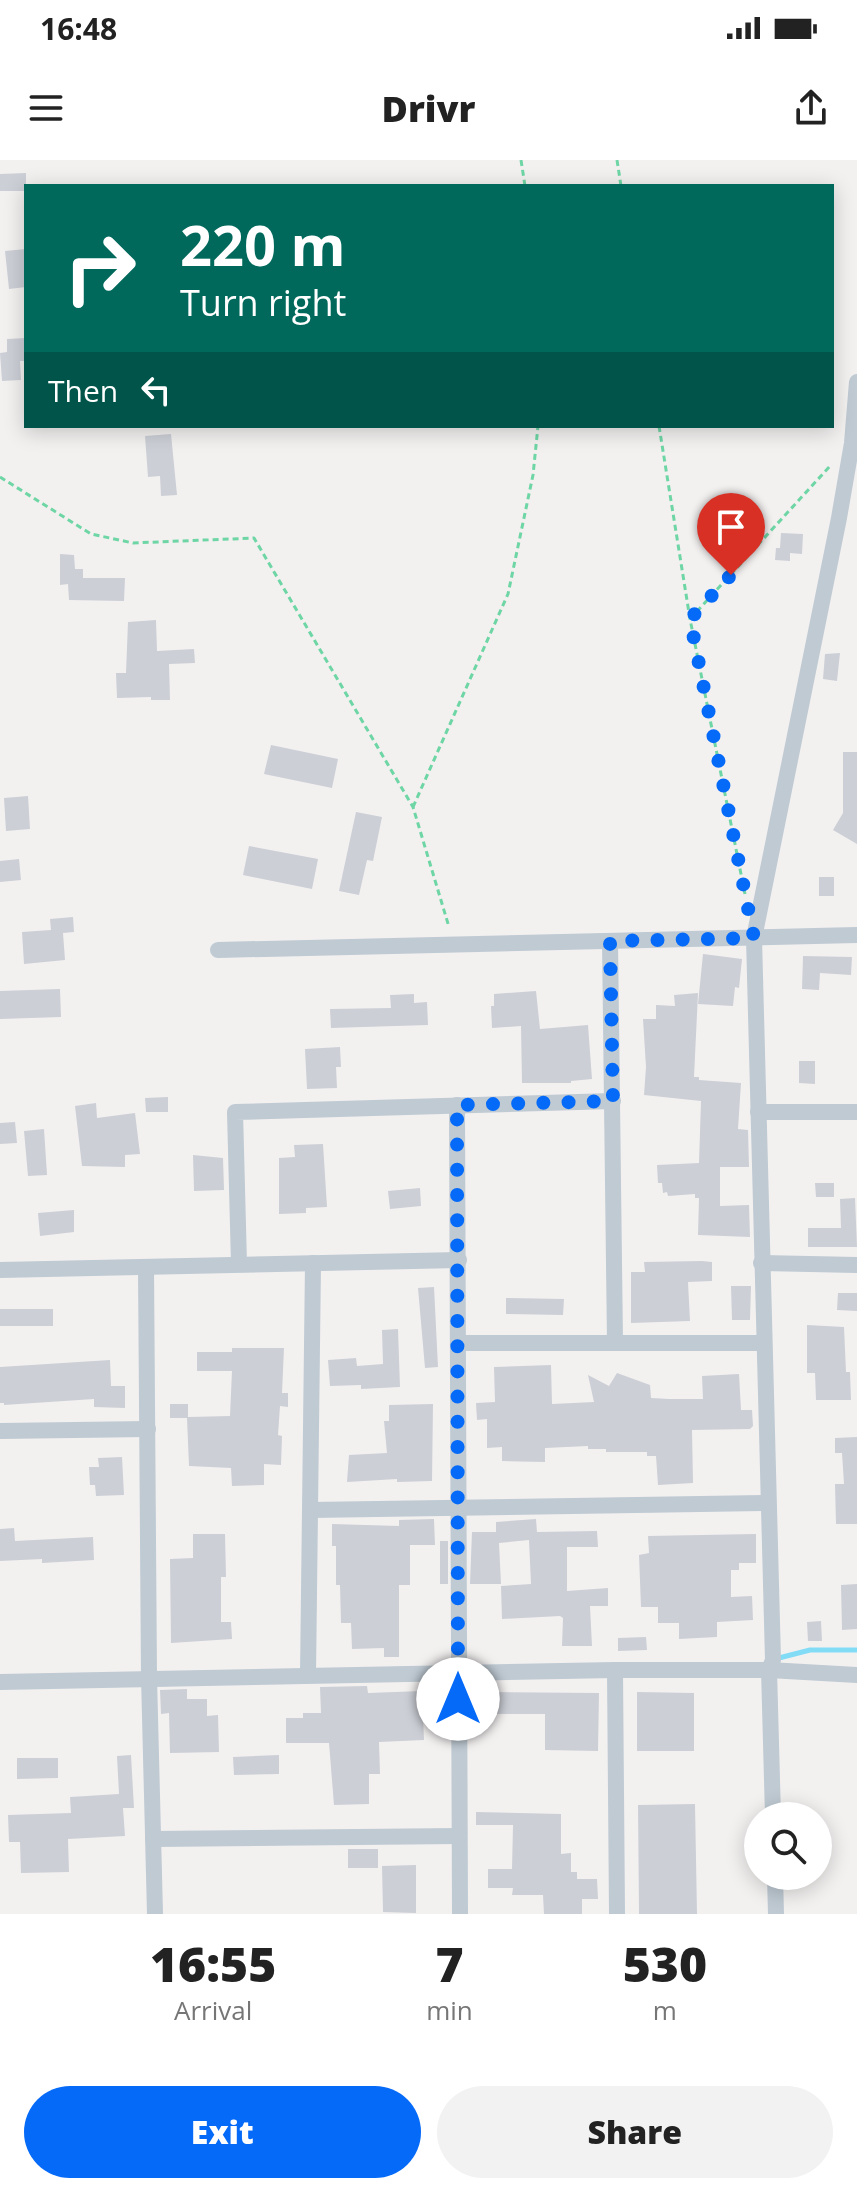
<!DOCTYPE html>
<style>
:root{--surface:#fff;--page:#f2f2f2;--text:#222;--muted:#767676;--accent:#056af8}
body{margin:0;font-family:"Open Sans",sans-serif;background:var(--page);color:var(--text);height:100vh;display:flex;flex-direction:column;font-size:30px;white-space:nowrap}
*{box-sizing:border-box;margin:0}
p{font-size:26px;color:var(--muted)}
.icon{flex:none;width:44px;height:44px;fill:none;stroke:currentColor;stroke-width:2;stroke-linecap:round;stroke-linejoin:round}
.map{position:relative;height:1754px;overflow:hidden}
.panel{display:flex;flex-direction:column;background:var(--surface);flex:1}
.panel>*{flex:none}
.guide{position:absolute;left:24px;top:24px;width:810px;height:244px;border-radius:0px;box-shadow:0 4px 20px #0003;background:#00695c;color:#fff;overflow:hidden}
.fabs{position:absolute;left:744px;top:1642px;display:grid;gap:16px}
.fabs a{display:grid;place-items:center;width:88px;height:88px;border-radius:50%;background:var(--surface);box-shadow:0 4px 20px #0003;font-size:40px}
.pin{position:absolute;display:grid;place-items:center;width:68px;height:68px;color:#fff;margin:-82px -34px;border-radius:50% 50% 50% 0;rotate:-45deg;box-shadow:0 0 8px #0007}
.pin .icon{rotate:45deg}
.me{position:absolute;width:88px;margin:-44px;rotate:0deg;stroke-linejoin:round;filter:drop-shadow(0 0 6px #0008)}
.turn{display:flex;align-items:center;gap:28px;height:168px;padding:0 24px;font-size:36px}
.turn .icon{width:104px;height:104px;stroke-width:2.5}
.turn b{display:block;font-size:56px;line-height:68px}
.then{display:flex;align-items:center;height:76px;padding:0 24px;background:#0003;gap:16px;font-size:30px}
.eta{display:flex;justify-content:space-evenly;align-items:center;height:136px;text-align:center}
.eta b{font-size:48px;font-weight:800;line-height:56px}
.button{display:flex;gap:16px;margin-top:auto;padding:16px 24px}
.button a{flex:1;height:92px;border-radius:48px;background:var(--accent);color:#fff;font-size:32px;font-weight:800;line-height:92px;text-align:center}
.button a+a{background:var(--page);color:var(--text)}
.status{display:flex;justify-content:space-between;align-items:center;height:56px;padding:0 40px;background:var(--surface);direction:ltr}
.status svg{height:22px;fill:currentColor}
header{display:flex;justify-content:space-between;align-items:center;height:104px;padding:0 24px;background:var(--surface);font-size:36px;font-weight:800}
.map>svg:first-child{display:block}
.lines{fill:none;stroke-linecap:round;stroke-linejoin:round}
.stream{stroke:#83dcf6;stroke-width:5}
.building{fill:#cccfd6}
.path{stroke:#6ed6a5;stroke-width:3;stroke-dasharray:6 4;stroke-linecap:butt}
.street{stroke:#bfcad3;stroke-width:16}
.route{stroke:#056af8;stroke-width:14;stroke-dasharray:0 25.2}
</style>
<div class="status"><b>16:48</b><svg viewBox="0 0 49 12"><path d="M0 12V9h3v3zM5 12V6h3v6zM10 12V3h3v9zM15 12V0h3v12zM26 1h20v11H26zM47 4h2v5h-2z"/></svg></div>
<header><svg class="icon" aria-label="menu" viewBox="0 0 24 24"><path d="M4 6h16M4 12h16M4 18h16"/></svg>Drivr<svg class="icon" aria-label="share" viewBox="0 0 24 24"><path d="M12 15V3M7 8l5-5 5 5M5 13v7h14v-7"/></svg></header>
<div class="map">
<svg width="857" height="1754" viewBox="0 0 857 1754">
<rect width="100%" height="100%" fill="#f3f0f0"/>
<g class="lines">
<polyline class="stream" points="775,1499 810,1490 857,1490"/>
</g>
<g class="building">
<polygon points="26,13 26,31 0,31 0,14"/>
<polygon points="26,89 26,127 9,129 5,91"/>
<polygon points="26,178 26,201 20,201 21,220 2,221 0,193 7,192 7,179"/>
<polygon points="171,274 177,335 161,336 160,316 148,317 145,276"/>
<polygon points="781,373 803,374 802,394 790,393 790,401 775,400 776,388 780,388"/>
<polygon points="60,394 74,395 75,409 83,409 83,418 125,418 124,441 69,440 68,424 60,425"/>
<polygon points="156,460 157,491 194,489 195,503 169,504 170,540 151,540 151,537 117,538 116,513 126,513 128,462"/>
<polygon points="840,493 837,521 823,519 825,494"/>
<polygon points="271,585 338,599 332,628 264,614"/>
<polygon points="843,592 857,592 857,684 833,670 843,653"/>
<polygon points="28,636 30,669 6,671 4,638"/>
<polygon points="356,652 382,657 373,701 367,700 359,735 339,731"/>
<polygon points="249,686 318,699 312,729 243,715"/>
<polygon points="19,699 21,720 0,722 0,701"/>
<rect x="819" y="717" width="15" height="19"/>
<polygon points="73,757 74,772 63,773 65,800 24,804 22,772 51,770 50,759"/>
<polygon points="703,794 742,799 739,828 735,827 733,846 698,844"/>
<polygon points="803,796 852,797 851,815 820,813 819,830 802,829"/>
<polygon points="60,829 61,857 0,859 0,831"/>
<polygon points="536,831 540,869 588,865 592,919 571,921 571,923 522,923 521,866 492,868 491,846 494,846 494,834"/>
<polygon points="698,833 694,917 699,917 699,920 741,923 738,969 748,970 749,1007 720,1007 720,1046 749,1045 750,1077 698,1075 699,1038 695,1038 695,1034 668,1036 667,1032 663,1033 662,1023 658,1023 657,1005 699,1003 701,941 644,935 646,907 643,859 656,859 656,845 675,846 674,835"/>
<polygon points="414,834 414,843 427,842 428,865 331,868 330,849 391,848 390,835"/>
<polygon points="340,887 341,907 336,907 337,928 307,929 305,889"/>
<polygon points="799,901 815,901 815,924 799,923"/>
<polygon points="168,937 168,952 146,952 145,938"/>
<polygon points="96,943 97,958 135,953 140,994 125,995 125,1007 82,1006 75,946"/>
<polygon points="15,962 17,983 0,984 0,963"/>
<polygon points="44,969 47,1015 28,1016 24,971"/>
<polygon points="323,984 327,1047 306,1048 306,1053 279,1054 279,998 295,997 294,985"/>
<polygon points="193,995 223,998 224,1030 194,1031"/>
<polygon points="815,1023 834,1023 834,1037 816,1037"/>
<polygon points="420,1028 421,1046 390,1049 388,1031"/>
<polygon points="855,1038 857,1087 808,1087 808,1068 841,1068 840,1039"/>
<polygon points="74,1050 74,1072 40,1076 38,1053"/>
<polygon points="702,1101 712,1102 712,1121 688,1122 690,1161 631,1163 631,1112 645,1112 644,1102"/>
<polygon points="731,1126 751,1126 750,1160 732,1160"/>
<polygon points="434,1127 438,1207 425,1208 418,1128"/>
<polygon points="838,1133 857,1133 857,1151 837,1150"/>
<polygon points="506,1138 564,1139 563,1155 506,1154"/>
<rect x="0" y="1149" width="53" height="17"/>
<polygon points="807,1165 844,1167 846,1212 850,1212 851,1240 816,1240 815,1213 807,1213"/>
<polygon points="398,1169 400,1227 361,1229 361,1225 330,1226 328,1200 356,1198 357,1206 383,1204 382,1170"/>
<polygon points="232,1188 284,1188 282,1233 288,1233 288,1247 280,1246 278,1275 282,1276 281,1305 264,1304 264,1325 232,1326 231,1308 189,1306 187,1258 170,1258 170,1244 188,1244 188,1257 230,1256 232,1211 197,1211 197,1192 232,1192"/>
<polygon points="110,1200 111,1226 125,1226 125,1248 94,1247 94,1239 4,1245 4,1243 0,1243 0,1207"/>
<polygon points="551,1205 552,1244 594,1242 588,1215 609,1226 617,1213 650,1225 651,1238 669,1239 703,1239 702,1216 739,1214 741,1250 752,1250 753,1266 750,1269 692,1270 693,1323 658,1325 656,1296 647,1296 647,1292 606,1292 606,1289 588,1289 588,1286 545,1288 545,1302 502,1301 502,1287 487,1288 487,1259 477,1260 476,1243 495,1242 494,1207"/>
<polygon points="433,1244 432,1321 397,1322 397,1319 347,1322 349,1295 387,1293 384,1261 389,1261 389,1245"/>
<polygon points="857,1277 857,1364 836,1364 835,1324 844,1324 842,1293 835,1293 835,1278"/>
<polygon points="122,1297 124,1335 96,1336 95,1325 90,1325 89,1307 99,1307 98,1298"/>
<polygon points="434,1359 435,1385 410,1385 410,1425 399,1425 399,1497 384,1497 384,1488 352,1489 351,1463 341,1463 340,1425 336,1425 336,1386 332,1386 332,1364 399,1366 399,1360"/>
<polygon points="536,1359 537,1372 597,1371 598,1387 567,1387 567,1431 608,1428 608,1446 590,1446 592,1486 562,1486 563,1458 560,1456 502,1459 501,1426 531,1424 529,1380 499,1383 501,1424 470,1424 472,1372 496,1372 496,1362"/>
<polygon points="14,1368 15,1381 93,1377 94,1400 42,1403 42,1399 0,1401 0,1369"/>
<polygon points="193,1374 225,1374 226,1417 221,1417 221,1462 231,1462 232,1479 171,1483 170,1399 193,1398"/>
<polygon points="756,1374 756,1403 739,1403 739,1410 731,1410 731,1437 752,1436 753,1460 717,1462 717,1477 679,1479 679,1463 658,1463 658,1447 641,1447 639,1395 649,1393 648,1376"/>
<rect x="440" y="1381" width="8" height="43"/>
<polygon points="857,1424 857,1469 842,1470 841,1425"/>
<polygon points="821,1461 822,1481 808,1481 807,1462"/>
<polygon points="646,1477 647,1490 618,1491 618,1478"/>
<polygon points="367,1526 368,1533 422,1531 424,1580 379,1582 380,1614 369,1614 369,1644 334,1645 329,1583 286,1583 286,1558 303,1558 303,1553 321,1553 320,1527"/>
<polygon points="187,1529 187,1539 207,1539 207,1556 218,1555 219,1592 170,1593 169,1553 161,1554 160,1530"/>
<polygon points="494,1532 599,1533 598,1591 545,1590 545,1554 494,1554"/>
<polygon points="637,1532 694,1533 694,1591 637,1591"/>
<polygon points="131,1595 134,1648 123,1648 125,1676 68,1679 69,1712 21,1713 20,1682 9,1682 8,1655 71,1653 70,1637 119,1634 117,1596"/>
<polygon points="279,1595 279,1614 234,1615 233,1597"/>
<polygon points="17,1598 58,1598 58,1618 17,1619"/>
<polygon points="695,1644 697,1754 639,1754 638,1645"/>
<polygon points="476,1652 561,1654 561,1694 571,1693 571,1712 577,1712 577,1719 597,1719 598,1739 582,1739 582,1754 544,1754 543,1735 512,1735 513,1728 488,1728 488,1709 512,1709 513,1665 476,1665"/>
<rect x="348" y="1689" width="30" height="19"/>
<polygon points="416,1705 416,1753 383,1752 382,1706"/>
</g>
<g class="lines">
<g class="path">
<polyline points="521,0 525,26"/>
<polyline points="617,0 621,26"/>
<polyline points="659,266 690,459 745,734"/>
<polyline points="0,317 91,374 133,383 254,378 413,647 449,767"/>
<polyline points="690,459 831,305"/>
<polyline points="413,647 508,434 533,315 538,266"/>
</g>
<g class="street">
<polyline points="610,781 615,1183"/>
<polyline points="218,790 857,775"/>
<polyline points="457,945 460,1754"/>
<polyline points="758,952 857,952"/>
<polyline points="761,1103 857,1105"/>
<polyline points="239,1104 235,952 613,941"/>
<polyline points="146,1107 149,1517 155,1754"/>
<polyline points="0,1110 459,1100"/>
<polyline points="458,1183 763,1183"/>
<polyline points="0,1271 148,1269"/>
<polyline points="310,1350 767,1343"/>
<polyline points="615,1510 617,1754"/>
<polyline points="308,1515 313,1103"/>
<polyline points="0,1522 615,1510 769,1510 857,1515"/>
<polyline points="773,1656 769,1510 773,1500 754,778 839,358 852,283 857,222"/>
<polyline points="153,1679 459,1676"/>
<polyline points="775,1716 776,1754"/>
</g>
</g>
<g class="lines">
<polyline class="route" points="458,1539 457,945 613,941 610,781 754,778 690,459 731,415"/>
</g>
</svg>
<div class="fabs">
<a><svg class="icon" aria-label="search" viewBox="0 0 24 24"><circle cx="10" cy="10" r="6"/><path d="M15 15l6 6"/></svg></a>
</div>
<div class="pin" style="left:731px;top:415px;background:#d93025"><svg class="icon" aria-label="arrive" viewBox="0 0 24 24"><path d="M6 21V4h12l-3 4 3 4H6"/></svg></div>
<svg class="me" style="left:458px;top:1539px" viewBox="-20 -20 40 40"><circle r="19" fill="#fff"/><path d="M0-13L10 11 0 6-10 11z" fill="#056af8"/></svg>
<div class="guide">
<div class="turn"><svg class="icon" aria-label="right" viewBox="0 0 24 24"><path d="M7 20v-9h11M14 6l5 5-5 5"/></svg><div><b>220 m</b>Turn right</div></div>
<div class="then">Then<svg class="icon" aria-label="left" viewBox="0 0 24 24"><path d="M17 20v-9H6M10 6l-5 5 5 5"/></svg></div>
</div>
</div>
<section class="panel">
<div class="eta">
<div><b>16:55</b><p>Arrival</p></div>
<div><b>7</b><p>min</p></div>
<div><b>530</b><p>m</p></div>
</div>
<div class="button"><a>Exit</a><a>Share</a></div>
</section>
